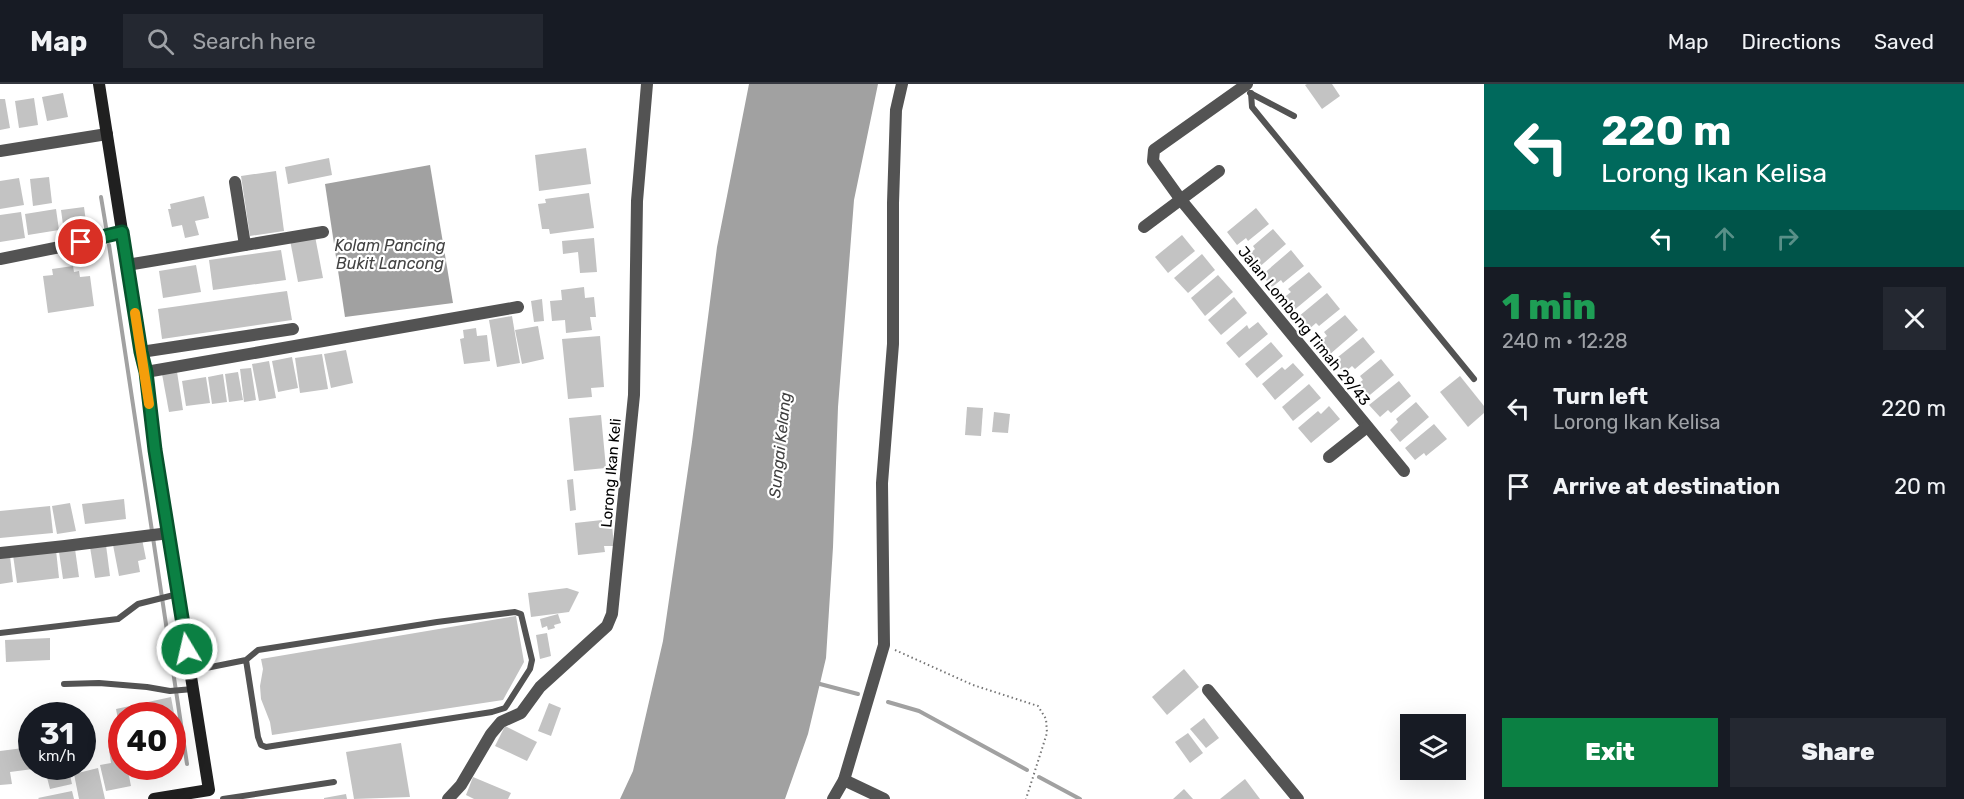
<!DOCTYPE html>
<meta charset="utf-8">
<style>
:root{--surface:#171b24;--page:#242831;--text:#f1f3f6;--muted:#9ea1a6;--line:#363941;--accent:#0b8043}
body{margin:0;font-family:Rubik,sans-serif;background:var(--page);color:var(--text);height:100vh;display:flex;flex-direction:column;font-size:22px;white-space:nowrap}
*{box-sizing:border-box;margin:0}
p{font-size:20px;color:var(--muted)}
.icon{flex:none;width:33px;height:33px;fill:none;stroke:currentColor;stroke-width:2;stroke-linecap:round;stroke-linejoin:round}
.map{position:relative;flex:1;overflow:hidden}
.side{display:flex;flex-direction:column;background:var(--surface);width:480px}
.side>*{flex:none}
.top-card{background:#00695c;color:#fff;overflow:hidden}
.buttons{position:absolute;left:1400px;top:630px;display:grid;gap:12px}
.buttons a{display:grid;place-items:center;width:66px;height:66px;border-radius:0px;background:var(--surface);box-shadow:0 6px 24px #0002;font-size:30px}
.speed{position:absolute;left:18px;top:618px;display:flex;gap:12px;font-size:30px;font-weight:700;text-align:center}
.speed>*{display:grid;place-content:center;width:78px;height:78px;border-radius:50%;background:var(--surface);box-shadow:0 6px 24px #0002;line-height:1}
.speed small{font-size:15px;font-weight:400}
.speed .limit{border:9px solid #d22;background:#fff;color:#111}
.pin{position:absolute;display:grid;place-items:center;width:51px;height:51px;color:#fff;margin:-26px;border:3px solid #fff;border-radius:50%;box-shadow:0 2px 6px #0007}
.me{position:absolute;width:66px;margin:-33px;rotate:351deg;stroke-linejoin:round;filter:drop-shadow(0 0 4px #0008)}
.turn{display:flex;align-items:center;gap:21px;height:126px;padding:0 18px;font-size:27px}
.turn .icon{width:78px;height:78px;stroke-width:2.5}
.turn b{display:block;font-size:42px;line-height:51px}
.lanes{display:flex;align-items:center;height:57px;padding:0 18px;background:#0003;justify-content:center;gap:30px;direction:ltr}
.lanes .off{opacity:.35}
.round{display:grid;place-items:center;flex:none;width:63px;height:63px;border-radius:0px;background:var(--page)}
.summary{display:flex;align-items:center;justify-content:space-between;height:102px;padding:0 18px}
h1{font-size:36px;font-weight:800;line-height:45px;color:#1e9e55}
.cta{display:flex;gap:12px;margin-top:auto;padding:12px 18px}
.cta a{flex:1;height:69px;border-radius:0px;background:var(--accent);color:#fff;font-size:24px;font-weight:800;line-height:69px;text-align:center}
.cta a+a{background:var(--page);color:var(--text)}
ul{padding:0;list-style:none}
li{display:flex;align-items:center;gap:18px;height:78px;padding:0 18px}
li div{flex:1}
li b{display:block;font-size:22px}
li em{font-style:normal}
header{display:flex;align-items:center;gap:36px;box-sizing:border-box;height:84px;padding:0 30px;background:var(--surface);border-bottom:2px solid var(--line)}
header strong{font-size:28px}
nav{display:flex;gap:33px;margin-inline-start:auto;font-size:21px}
.search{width:420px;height:54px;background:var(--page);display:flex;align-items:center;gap:15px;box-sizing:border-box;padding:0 21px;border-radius:0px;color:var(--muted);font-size:22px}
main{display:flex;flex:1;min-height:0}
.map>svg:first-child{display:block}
.water{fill:#a1a1a1}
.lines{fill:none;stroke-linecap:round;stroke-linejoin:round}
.stream{stroke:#a1a1a1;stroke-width:4}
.building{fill:#c3c3c3}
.path{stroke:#757575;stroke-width:2;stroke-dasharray:1.5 3;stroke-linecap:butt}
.lane{stroke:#535353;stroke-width:6}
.street{stroke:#535353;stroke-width:12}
.secondary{stroke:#202020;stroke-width:12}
.route-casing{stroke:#07532c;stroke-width:15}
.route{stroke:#0b8043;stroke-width:10}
.slow{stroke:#f59e0b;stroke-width:10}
.labels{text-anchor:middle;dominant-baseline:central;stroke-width:4.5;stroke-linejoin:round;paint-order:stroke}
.street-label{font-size:15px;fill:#000;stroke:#fff}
.water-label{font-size:16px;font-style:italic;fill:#424242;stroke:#fff}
</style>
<header>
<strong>Map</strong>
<div class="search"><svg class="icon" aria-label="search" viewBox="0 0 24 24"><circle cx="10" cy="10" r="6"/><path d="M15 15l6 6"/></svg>Search here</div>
<nav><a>Map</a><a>Directions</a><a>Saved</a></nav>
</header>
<main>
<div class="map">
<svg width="1484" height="715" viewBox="0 0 1484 715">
<rect width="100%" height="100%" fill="#fff"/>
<g class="water">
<polygon points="749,0 878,0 854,116 838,323 833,463 826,574 808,650 785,715 620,715 633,687 663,557 692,358 717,163"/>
<polygon points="430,81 453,219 345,233 325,100"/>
</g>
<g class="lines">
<g class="stream">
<polyline points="101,113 107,149"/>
<polyline points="109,161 187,680"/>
<polyline points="820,600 858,610"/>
<polyline points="888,618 919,627 1027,686"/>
<polyline points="1039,693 1080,715"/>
</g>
</g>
<g class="building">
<polygon points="1307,0 1332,0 1340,12 1322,25 1305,1"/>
<polygon points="63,9 68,33 47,37 42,13"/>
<polygon points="34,14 38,41 19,44 15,17"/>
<polygon points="0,15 5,15 10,44 0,46"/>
<polygon points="586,64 591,100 539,107 535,71"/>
<polygon points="329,74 332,91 288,100 285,83"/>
<polygon points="276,87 284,147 250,152 241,92"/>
<polygon points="49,93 52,119 33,122 30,95"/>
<polygon points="19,94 24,121 0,125 0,97"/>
<polygon points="589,109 594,144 550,150 549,145 542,145 538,120 546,119 545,115"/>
<polygon points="204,112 209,134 195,137 199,151 185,154 182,141 172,143 168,125 171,125 170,120"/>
<polygon points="84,123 87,145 64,148 61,126"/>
<polygon points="1256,124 1269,140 1248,157 1246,154 1237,161 1227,148"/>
<polygon points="56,125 59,146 28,151 25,130"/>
<polygon points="21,128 25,154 0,158 0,131"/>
<polygon points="1273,145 1286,160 1257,185 1247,172 1255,165 1253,162"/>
<polygon points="1182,151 1195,167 1168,189 1155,173"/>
<polygon points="315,152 323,194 298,198 290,156"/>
<polygon points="594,154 597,188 580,189 578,168 563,170 562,157"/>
<polygon points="281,166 286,196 213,206 209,176"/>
<polygon points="1291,166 1304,182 1283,199 1281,196 1272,203 1262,191"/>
<polygon points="1202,170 1215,186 1188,209 1174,194"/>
<polygon points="196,181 201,208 163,214 159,187"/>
<polygon points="73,182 74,188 79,187 80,193 90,192 94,222 48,229 43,192 53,191 52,185"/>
<polygon points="1309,188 1322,203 1293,227 1282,215 1291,208 1288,205"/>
<polygon points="1218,191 1233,208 1205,232 1191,214"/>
<polygon points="584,203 585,214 594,213 596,233 590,233 592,246 566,249 565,236 552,237 550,217 562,216 561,206"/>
<polygon points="287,207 292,236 162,255 158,225"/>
<polygon points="1327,209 1340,225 1319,242 1316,239 1308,246 1298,233"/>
<polygon points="1234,213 1247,229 1221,251 1208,236"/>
<polygon points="542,215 544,237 534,238 531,217"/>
<polygon points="1345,231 1358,246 1329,271 1318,259 1327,252 1324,248"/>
<polygon points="512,232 520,279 497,283 489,236"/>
<polygon points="1258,238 1268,250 1239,274 1226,259 1247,241 1249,245"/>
<polygon points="538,242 544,275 522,280 515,246"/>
<polygon points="476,244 477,252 487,251 490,277 464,280 460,255 464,254 463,246"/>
<polygon points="600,252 604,303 591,304 592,313 568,315 562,255"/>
<polygon points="1363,253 1375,268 1355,285 1352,282 1344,289 1333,277"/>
<polygon points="1271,258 1283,272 1257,294 1245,280"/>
<polygon points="346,266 353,299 331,304 324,270"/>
<polygon points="322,270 328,305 300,309 295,274"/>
<polygon points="292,273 298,304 278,308 272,277"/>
<polygon points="1381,275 1394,291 1365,315 1354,303 1363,296 1360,292"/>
<polygon points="269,277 276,314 259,317 252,280"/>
<polygon points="1293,279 1304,291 1275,316 1262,300 1282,283 1285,286"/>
<polygon points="251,284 256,316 244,318 240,285"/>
<polygon points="177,288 183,326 169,328 162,290"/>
<polygon points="238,288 243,316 229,318 225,290"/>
<polygon points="223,290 227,318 212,320 208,293"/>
<polygon points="1460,292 1484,322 1484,329 1468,343 1440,308"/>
<polygon points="206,293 210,319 186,322 182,297"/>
<polygon points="1399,297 1411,312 1391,329 1388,326 1380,333 1369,321"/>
<polygon points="1309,300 1321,314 1293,337 1282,323"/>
<polygon points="1416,318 1429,333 1400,358 1390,346 1398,338 1396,335"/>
<polygon points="1329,322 1340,335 1311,359 1298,344 1318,327 1321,330"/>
<polygon points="967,323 983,324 981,352 965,351"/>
<polygon points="994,328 1010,330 1008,349 992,348"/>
<polygon points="601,331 606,384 574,387 569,334"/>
<polygon points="1434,340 1447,355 1426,372 1424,369 1415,376 1405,364"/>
<polygon points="573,395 576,426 570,427 567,396"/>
<polygon points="124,415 126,435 85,440 82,420"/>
<polygon points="70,419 76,447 57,450 52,422"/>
<polygon points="50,422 53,449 0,454 0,427"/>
<polygon points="602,436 602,442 612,441 614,462 604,462 605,468 578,471 575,439"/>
<polygon points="142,455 146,475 138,477 140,488 119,492 113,461"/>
<polygon points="106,461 110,492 95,494 90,463"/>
<polygon points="75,465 79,493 63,495 59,468"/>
<polygon points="56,466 59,494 17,499 13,471"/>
<polygon points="10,472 13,498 0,500 0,473"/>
<polygon points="567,504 579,508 569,528 531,533 528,509"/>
<polygon points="558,530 561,539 554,541 555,544 548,546 547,542 542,544 540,535"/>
<polygon points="516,532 524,578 503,616 272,651 270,638 261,615 260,602 263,585 261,575"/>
<polygon points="547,549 551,572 540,575 536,551"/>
<polygon points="50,554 50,576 6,578 5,556"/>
<polygon points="1184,585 1199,603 1167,631 1152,613"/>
<polygon points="171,613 176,640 172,640 172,632 122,632 120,646 116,625"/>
<polygon points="549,619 561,624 551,652 538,647"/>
<polygon points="1204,634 1219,654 1206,664 1190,645"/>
<polygon points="505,642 537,658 527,677 495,662"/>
<polygon points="1188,649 1203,669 1190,679 1175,658"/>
<polygon points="401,659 410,713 354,715 346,668"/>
<polygon points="31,663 32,682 33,685 10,688 12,700 0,701 0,667"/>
<polygon points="122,663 122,682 127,682 131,702 106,707 100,681 111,679 109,666"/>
<polygon points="44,682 68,682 72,700 50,705"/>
<polygon points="98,684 105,715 79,715 74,690"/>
<polygon points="473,693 511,709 508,715 474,715 466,711"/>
<polygon points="1245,695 1260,715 1220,715"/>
<polygon points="1184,705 1193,715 1173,715"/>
<polygon points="72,707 74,715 39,715 38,714"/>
<polygon points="346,710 347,715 324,715 324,714"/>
</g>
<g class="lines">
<polyline class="path" points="895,566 973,601 1038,622 1046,635 1047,649 1026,715"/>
<g class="lane">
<polyline points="1250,9 1294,32"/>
<polyline points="1251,9 1252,23 1474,295"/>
<polyline points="0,549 118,535 138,520 178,510"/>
<polyline points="191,587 246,576 258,653 261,661 266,663 492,628 505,624 530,585 532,576 521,530 515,528 437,538 258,566 246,576"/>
<polyline points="64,600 99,599 147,603 170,607 193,605"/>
<polyline points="223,715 334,698"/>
</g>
<g class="street">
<polyline points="1247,0 1154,66 1153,77 1181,116 1404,387"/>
<polyline points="0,67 107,50"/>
<polyline points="235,98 245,161"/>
<polyline points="1144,143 1219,87"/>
<polyline points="0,175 60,163 122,148"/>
<polyline points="127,181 323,148"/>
<polyline points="141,268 293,245"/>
<polyline points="146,288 518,223"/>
<polyline points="1329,373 1367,343"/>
<polyline points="0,469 65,462 169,449"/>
<polyline points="1208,606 1298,715"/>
<polyline points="844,696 884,715"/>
<polyline points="448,715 461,701 491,650 501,638 521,629 540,603 607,542 612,530 634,311 637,117 647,0"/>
<polyline points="833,715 844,696 884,561 882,399 893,260 893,119 896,26 902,0"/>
</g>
<polyline class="secondary" points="99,0 141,268 146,288 155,366 209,706 154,715"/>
</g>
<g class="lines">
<defs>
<polyline id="route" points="81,158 122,148 141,268 146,288 155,366 187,565"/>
</defs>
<use href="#route" class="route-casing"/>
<use href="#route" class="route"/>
<polyline class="slow" points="135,229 149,320"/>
</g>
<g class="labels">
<g class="street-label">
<text transform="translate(1304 242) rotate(51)">Jalan Lombong Timah 29/43</text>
<text transform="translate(611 389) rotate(-85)">Lorong Ikan Keli</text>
</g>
<g class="water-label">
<text x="390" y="161">Kolam Pancing<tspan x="390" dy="18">Bukit Lancong</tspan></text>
<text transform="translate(780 361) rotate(-84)">Sungai Kelang</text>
</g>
</g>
</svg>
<div class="buttons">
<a><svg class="icon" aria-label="layers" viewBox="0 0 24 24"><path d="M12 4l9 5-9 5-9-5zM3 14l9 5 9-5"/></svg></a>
</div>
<div class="speed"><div>31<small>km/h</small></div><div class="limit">40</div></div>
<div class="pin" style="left:81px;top:158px;background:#d93025"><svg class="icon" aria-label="arrive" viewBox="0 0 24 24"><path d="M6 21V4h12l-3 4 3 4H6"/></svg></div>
<svg class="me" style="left:187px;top:565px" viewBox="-20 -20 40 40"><circle r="17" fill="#0b8043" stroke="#fff" stroke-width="3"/><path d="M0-11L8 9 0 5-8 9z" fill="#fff"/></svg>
</div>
<section class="side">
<div class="top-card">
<div class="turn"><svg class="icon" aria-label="left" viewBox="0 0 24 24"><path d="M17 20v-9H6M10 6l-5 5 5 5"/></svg><div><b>220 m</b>Lorong Ikan Kelisa</div></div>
<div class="lanes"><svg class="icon" aria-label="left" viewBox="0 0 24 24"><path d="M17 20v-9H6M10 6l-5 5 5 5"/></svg><svg class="icon off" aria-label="ahead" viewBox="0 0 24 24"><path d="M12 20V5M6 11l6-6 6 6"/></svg><svg class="icon off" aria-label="right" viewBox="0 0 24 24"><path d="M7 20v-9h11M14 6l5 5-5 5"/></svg></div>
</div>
<div class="summary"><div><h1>1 min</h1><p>240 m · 12:28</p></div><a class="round"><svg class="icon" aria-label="close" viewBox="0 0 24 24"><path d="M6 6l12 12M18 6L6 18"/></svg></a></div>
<ul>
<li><svg class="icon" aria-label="left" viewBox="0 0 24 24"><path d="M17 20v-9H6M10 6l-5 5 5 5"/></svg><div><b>Turn left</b><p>Lorong Ikan Kelisa</p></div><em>220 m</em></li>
<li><svg class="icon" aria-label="arrive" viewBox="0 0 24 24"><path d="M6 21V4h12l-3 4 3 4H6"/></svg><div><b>Arrive at destination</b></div><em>20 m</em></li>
</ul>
<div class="cta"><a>Exit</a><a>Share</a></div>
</section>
</main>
